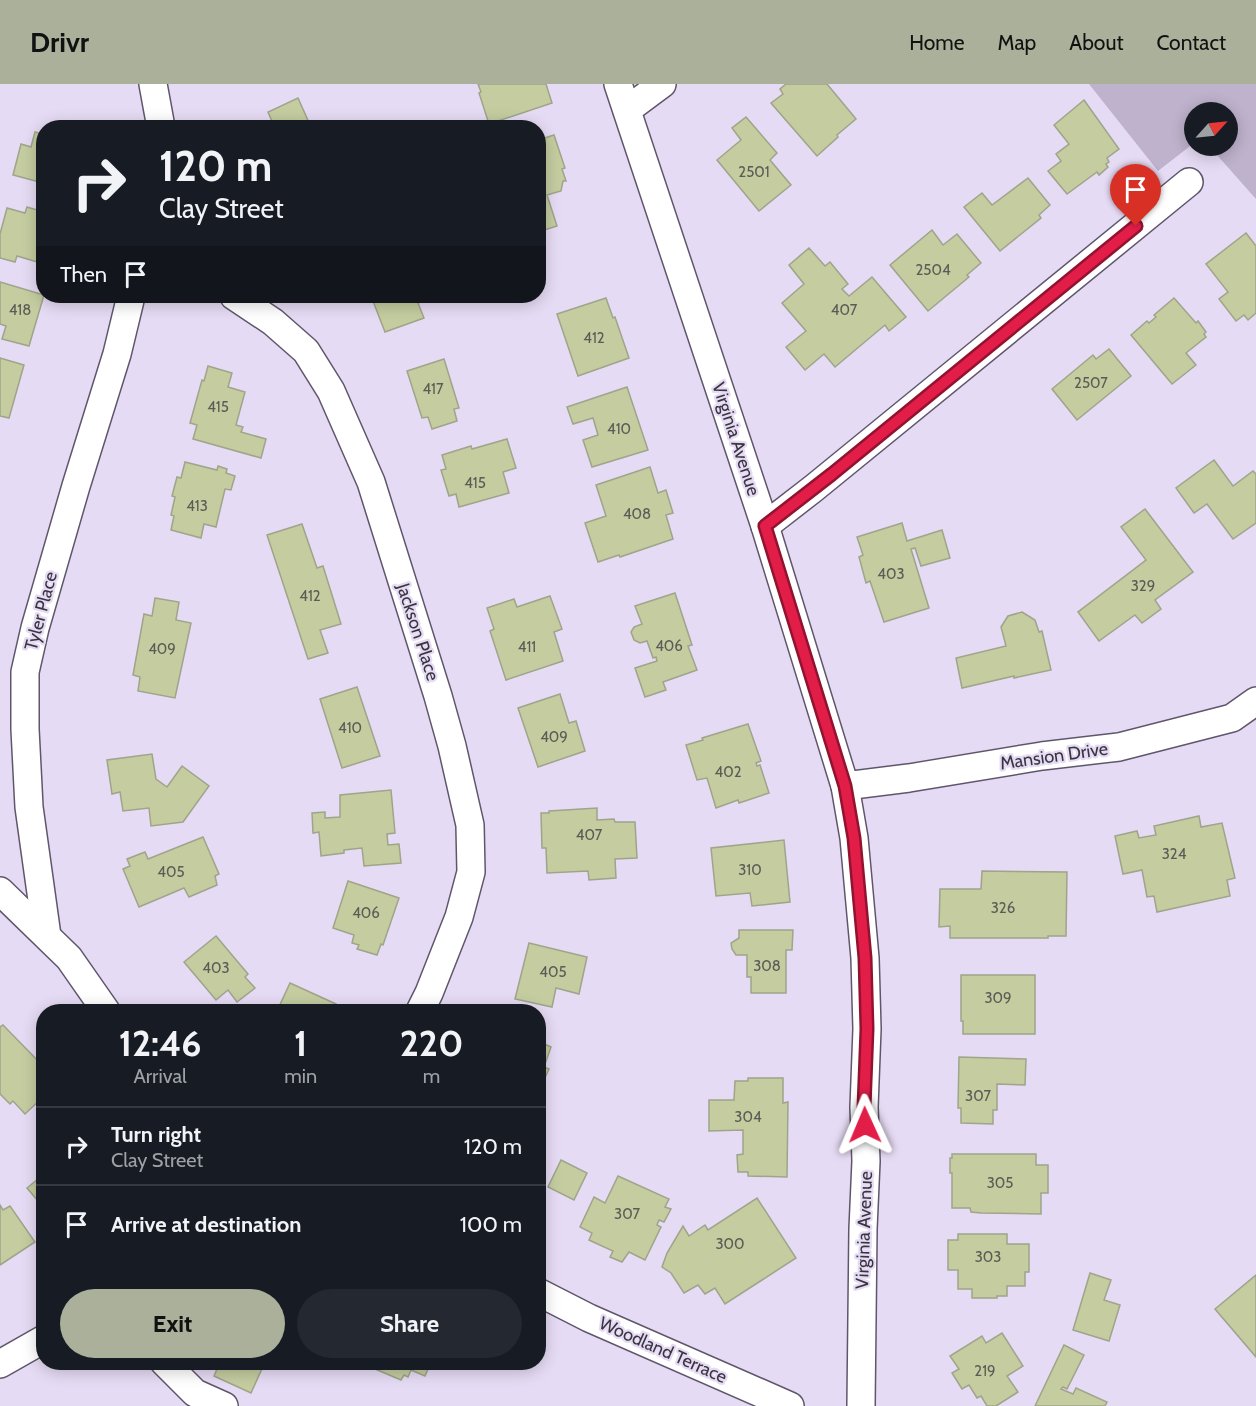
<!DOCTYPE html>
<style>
:root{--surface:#171b24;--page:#242831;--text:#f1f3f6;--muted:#9ea1a6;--line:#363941;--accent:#abb09b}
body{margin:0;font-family:Cabin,sans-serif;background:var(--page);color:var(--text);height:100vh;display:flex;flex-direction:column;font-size:22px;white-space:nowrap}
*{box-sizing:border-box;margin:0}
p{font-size:20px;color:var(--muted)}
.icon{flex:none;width:33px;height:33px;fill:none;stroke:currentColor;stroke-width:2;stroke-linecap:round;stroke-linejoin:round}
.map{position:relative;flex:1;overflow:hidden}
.panel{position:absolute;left:36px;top:920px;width:510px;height:366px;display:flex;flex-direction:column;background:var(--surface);border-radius:24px;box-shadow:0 3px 15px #0003}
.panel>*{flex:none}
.top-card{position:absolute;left:36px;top:36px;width:510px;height:183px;border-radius:24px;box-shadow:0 3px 15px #0003;background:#171b24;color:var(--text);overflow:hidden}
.needle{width:39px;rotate:63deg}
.tools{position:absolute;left:1184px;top:18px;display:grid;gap:12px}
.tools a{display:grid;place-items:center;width:54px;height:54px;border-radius:50%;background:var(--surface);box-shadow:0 3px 15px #0003;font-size:30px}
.pin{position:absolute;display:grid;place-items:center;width:51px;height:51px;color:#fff;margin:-62px -26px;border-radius:50% 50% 50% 0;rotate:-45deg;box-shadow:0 0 6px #0007}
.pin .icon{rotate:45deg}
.me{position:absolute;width:66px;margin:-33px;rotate:359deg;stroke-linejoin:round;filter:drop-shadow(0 0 4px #0008)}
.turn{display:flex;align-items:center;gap:21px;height:126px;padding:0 24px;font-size:27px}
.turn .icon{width:78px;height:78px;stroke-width:2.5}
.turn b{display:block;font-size:42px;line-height:51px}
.then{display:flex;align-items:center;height:57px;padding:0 24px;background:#0003;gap:12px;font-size:22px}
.eta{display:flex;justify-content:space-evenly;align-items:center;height:102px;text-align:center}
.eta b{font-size:36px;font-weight:700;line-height:42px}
.cta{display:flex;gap:12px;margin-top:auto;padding:12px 24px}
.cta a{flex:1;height:69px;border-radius:36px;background:var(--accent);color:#111;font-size:24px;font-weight:700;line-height:69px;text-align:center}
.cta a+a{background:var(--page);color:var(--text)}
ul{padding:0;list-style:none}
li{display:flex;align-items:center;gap:18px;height:78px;padding:0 24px;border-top:2px solid var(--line)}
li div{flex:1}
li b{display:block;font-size:22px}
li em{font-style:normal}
header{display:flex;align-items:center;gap:36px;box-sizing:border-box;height:84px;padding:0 30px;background:var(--accent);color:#111}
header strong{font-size:28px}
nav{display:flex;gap:33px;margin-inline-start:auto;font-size:21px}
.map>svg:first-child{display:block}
.green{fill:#beb2cc}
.building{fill:#c4cca0;stroke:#9fa48b;stroke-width:1.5}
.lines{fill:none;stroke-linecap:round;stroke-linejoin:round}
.street-casing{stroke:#60566b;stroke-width:30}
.street{stroke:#fff;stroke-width:27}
.route-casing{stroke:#92132f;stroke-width:15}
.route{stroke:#e11d48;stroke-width:10}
.labels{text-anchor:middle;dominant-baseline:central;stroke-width:4.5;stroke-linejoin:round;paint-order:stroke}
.number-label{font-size:15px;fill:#5c5b56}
.street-label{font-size:18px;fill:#39353e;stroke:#e6dbf4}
</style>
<header>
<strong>Drivr</strong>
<nav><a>Home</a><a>Map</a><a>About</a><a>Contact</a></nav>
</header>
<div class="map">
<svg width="1256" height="1322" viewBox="0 0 1256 1322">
<rect width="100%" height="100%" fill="#e6dbf4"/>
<polygon class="green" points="1089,0 1256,0 1256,115 1209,62 1227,62 1227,28 1194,28 1194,59 1158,87"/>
<g class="building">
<polygon points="478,0 546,0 552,19 489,40 479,9 481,8"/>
<polygon points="786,0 827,0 856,35 837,51 838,53 817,72 771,19 783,10 780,5"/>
<polygon points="298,14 311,43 314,42 315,44 275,44 268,28"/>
<polygon points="1084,16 1119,65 1107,74 1109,78 1106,80 1108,83 1099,91 1097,88 1067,110 1048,87 1061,77 1056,70 1069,60 1054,41"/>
<polygon points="746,33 777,69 770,76 791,101 759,127 717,76 741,56 732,44"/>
<polygon points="43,46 43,99 13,91 21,60 31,63 35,48 42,50"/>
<polygon points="554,51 565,84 562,85 566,97 563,97 561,107 547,111 557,142 538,148 538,56"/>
<polygon points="1028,94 1050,121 1039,131 1041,134 1000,167 964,123 982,109 992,121"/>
<polygon points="27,123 44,128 44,180 17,172 15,178 0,174 0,150 7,124 25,129"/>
<polygon points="932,146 943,161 957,150 981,179 967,191 969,193 928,227 890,181"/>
<polygon points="1246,149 1256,162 1256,229 1248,236 1244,231 1236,237 1219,215 1228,208 1206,180"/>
<polygon points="809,164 825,182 830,178 848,200 842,205 849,212 872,193 906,233 889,247 885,241 835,283 824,270 805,286 786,263 806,247 782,219 804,200 789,181"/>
<polygon points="0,198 44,211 29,262 2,255 6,242 0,240"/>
<polygon points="371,212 438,212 418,219 424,234 385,248"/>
<polygon points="606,214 613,234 615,233 629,274 578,292 557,230"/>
<polygon points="1174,214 1196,239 1198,237 1206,248 1204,250 1206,253 1186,269 1196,281 1172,300 1131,251 1147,237 1149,239 1156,233 1154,231"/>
<polygon points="1109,265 1131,292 1077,336 1052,305 1093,271 1096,275"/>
<polygon points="0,274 24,281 9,334 0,332"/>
<polygon points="444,275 459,324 454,325 457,337 432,345 428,333 422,334 407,287"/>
<polygon points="208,282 232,289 228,303 245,308 236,341 243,343 241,348 266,355 261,374 193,355 197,341 190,339 202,296 204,297"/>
<polygon points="627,303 648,366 592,383 583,356 598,351 593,334 573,340 567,323"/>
<polygon points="507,355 516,384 503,388 509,409 459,423 456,410 449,412 441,386 446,385 442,371 471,362 472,365"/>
<polygon points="1214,376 1233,402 1253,387 1256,390 1256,439 1233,455 1207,420 1194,429 1176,404"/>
<polygon points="185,378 217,386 218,382 227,385 226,389 235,392 231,406 225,405 216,443 204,440 201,454 171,446 174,432 171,431 175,413 172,412 177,393 181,394"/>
<polygon points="650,383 658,409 666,406 673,429 666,431 673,455 620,473 619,471 598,478 585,439 606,432 596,401"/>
<polygon points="1145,425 1193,488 1155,516 1161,525 1142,539 1135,531 1099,557 1078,528 1146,476 1121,443"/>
<polygon points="902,439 907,457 942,446 950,474 921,482 915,464 911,465 929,524 884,538 870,497 866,499 859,473 863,471 857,453"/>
<polygon points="302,440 317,484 323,482 341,540 320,546 328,569 308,575 267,451"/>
<polygon points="675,509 692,561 688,562 697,586 663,598 666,606 645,613 635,584 657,577 656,573 653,574 647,557 640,559 634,556 631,548 634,543 642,540 635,522"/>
<polygon points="550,512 562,545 554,548 563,577 506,596 490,547 494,545 487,524 514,515 517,523"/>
<polygon points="155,514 179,518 176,536 191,539 175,614 138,607 140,593 133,591 144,530 152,532"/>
<polygon points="1022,528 1035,536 1039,548 1042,547 1051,586 1014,594 1014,592 962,604 956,574 1006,562 1001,543 1008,532"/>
<polygon points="357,603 380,672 342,684 320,615"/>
<polygon points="560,610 569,639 576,637 585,667 538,683 518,624"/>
<polygon points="748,640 761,677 756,679 757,682 760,681 769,709 739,719 738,716 716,724 707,694 697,696 686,661 703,656 702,654"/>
<polygon points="152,670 156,695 167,703 182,682 209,702 183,738 151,742 149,724 123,727 120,708 112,710 107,676"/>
<polygon points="391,706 395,749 387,750 388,761 399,760 401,779 364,782 362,764 344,766 344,769 321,772 319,748 313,749 312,729 325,728 325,734 340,733 340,711"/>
<polygon points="597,724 597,736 614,735 615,738 635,738 637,774 615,775 616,794 589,796 588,787 547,789 546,764 542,764 541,729 549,729 549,727"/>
<polygon points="1199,732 1201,743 1222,739 1235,794 1227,796 1230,812 1157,828 1154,812 1147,813 1142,786 1123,790 1115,752 1137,747 1139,754 1156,751 1154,742"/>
<polygon points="203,753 219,790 215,792 217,801 189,813 184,804 139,823 123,785 130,782 127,775 145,768 148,775"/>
<polygon points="784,756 790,818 752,822 750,809 716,812 711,764"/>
<polygon points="982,787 1067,788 1066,852 1048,852 1048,854 950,854 950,842 939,843 940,805 981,805"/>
<polygon points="348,797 399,814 383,861 381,860 377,871 357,865 359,861 352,859 354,851 333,844"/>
<polygon points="739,846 793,846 792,866 786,866 786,909 751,909 751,893 747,893 747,871 736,871 732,865 731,859 739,854"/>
<polygon points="216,852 248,890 245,893 255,904 237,918 228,906 216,916 184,878"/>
<polygon points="529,859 587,873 579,910 556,904 552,923 515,915"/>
<polygon points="961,891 1035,891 1035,950 963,950 963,937 961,937"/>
<polygon points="290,899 336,920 333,927 334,927 277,927"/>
<polygon points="3,941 44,983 44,986 37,992 44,999 44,1012 25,1030 13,1017 10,1020 0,1010 0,943"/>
<polygon points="538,957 551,963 544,983 549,985 538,1009"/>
<polygon points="959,973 1026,975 1025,1001 997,1000 997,1026 993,1026 993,1040 961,1039 961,1024 958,1024"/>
<polygon points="748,994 783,994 783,1019 788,1018 787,1093 748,1092 748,1088 738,1088 737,1071 743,1070 743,1046 709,1047 709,1016 734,1016 735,997 748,997"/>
<polygon points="952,1070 1036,1070 1036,1081 1048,1081 1048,1109 1041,1109 1041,1130 981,1129 971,1128 970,1124 952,1124 952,1089 950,1089 950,1074 952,1074"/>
<polygon points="561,1076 587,1089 574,1116 548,1103"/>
<polygon points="44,1090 44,1124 27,1104"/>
<polygon points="618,1092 669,1115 665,1123 671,1125 664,1138 659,1136 657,1141 661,1143 645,1176 629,1168 622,1178 610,1173 613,1167 589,1156 592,1149 580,1143 594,1113 605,1119"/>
<polygon points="757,1114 796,1174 725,1220 715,1204 705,1210 698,1201 684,1209 671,1189 662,1183 667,1169 683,1142 689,1152 705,1141 708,1146"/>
<polygon points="0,1121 3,1126 10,1122 35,1158 0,1181"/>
<polygon points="958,1150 1007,1150 1007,1160 1029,1160 1029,1188 1025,1188 1025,1202 1007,1202 1007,1212 997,1212 997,1214 972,1214 972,1205 958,1205 958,1186 948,1186 948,1156 958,1156"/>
<polygon points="1090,1189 1111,1196 1104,1216 1120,1221 1109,1257 1073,1246"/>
<polygon points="1256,1191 1256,1273 1215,1225"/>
<polygon points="1002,1249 1023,1282 1007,1292 1018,1308 996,1322 987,1322 981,1312 977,1314 969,1301 962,1305 952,1289 959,1285 950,1272 982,1252 986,1259"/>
<polygon points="1064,1261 1084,1271 1067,1305 1063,1303 1061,1305 1073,1310 1076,1304 1107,1318 1105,1322 1035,1322"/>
<polygon points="220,1278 265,1278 251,1309 214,1292"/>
<polygon points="361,1278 431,1278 425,1292 411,1286 408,1293 404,1291 401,1296 361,1279"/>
</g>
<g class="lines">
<defs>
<g id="street">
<polyline points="153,0 160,38 160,44"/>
<polyline points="618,0 765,442 845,702 854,754 865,874 867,945 864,1023 866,1077 863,1145 861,1322"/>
<polyline points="627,26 662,0"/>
<polyline points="234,212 273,238 306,267 331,307 371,398 438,612 452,662 470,741 471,788 459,833 429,909 420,927"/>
<polyline points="765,442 814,404 1189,98"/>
<polyline points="845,702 909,694 1042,672 1119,663 1232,634 1256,617"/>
<polyline points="0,807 69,874 106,927"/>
<polyline points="47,852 29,723 25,645 25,588 35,544 76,402 117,270 131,212"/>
<polyline points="538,1208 589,1234 790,1322"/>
<polyline points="164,1278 195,1309 224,1322"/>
<polyline points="0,1280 44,1255"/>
</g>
</defs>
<use href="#street" class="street-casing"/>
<use href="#street" class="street"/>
</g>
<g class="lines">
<defs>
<polyline id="route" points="865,1041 864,1023 867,945 865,874 854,754 845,702 765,442 832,390 1136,142"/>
</defs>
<use href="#route" class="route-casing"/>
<use href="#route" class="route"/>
</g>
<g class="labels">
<g class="number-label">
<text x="754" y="88">2501</text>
<text x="933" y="186">2504</text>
<text x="20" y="226">418</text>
<text x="844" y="226">407</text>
<text x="594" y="254">412</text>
<text x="1091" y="299">2507</text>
<text x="433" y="305">417</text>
<text x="218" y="323">415</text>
<text x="619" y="345">410</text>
<text x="475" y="399">415</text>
<text x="197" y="422">413</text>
<text x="637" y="430">408</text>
<text x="891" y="490">403</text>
<text x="1143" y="502">329</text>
<text x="310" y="512">412</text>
<text x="669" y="562">406</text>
<text x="527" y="563">411</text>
<text x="162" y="565">409</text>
<text x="350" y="644">410</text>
<text x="554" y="653">409</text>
<text x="728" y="688">402</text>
<text x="589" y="751">407</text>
<text x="1174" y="770">324</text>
<text x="750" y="786">310</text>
<text x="171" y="788">405</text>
<text x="1003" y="824">326</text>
<text x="366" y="829">406</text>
<text x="767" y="882">308</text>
<text x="216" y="884">403</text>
<text x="553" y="888">405</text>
<text x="998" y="914">309</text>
<text x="978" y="1012">307</text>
<text x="748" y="1033">304</text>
<text x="1000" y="1099">305</text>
<text x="627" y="1130">307</text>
<text x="730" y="1160">300</text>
<text x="988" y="1173">303</text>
<text x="985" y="1287">219</text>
</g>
<g class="street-label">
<text transform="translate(736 355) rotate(72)">Virginia Avenue</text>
<text transform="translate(41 527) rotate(-75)">Tyler Place</text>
<text transform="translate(418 548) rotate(72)">Jackson Place</text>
<text transform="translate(1054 672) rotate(-8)">Mansion Drive</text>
<text transform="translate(864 1146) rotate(-88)">Virginia Avenue</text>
<text transform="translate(663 1266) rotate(24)">Woodland Terrace</text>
</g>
</g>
</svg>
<div class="tools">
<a><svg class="needle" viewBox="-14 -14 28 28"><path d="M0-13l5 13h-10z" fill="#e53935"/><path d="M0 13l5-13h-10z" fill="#9ea1a6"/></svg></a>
</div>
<div class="pin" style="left:1136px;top:142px;background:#d93025"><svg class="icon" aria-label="arrive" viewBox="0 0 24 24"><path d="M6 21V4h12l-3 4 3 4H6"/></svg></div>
<svg class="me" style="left:865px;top:1041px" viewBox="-20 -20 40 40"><path d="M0-17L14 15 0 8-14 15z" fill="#e11d48" stroke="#fff" stroke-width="4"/></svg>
<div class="top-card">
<div class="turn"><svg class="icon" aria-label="right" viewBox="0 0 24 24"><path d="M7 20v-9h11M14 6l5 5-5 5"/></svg><div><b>120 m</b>Clay Street</div></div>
<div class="then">Then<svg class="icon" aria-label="arrive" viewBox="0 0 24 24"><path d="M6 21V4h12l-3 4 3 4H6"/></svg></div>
</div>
<section class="panel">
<div class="eta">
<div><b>12:46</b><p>Arrival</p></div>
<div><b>1</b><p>min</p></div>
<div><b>220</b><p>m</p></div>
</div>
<ul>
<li><svg class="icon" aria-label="right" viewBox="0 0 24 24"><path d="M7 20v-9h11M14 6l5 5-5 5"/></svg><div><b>Turn right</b><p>Clay Street</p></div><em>120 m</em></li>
<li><svg class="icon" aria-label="arrive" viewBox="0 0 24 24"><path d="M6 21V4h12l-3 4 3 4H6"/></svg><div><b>Arrive at destination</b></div><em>100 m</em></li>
</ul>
<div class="cta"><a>Exit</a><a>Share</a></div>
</section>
</div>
